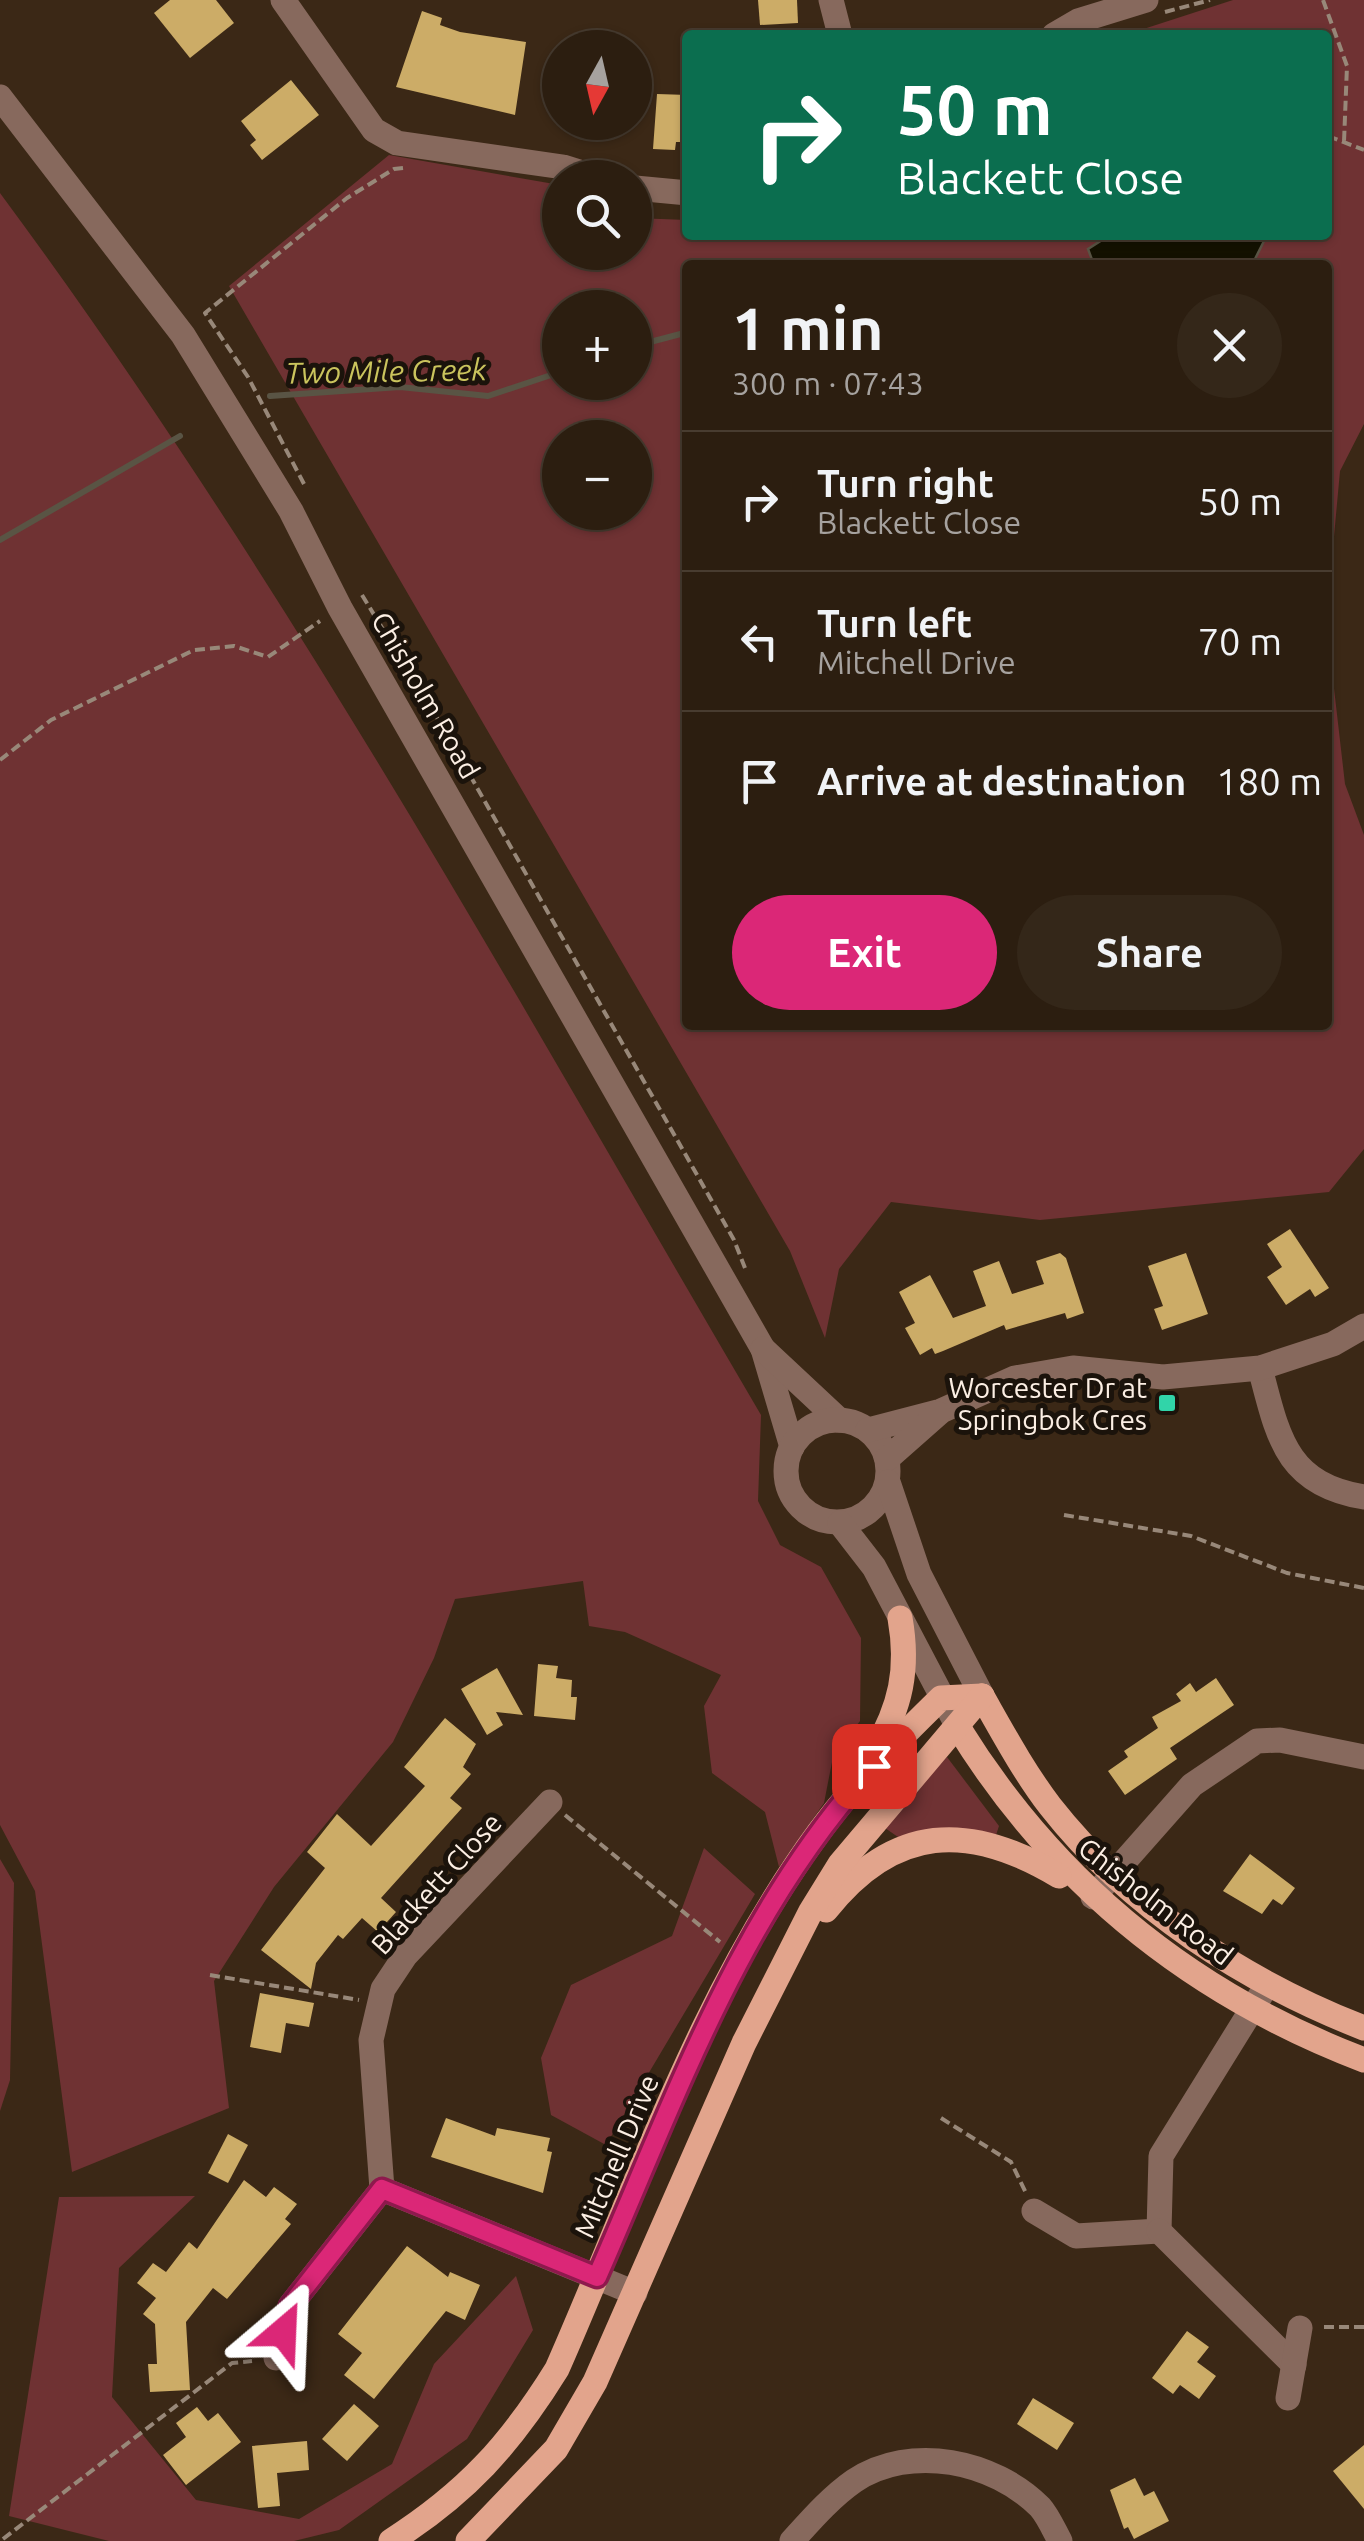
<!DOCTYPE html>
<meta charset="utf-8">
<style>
:root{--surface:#2c1e10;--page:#342719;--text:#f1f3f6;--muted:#a6a29f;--line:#483c30;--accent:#db2777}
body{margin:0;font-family:Ubuntu,sans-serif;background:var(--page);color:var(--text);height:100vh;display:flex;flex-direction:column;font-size:38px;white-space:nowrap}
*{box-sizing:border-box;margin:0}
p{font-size:32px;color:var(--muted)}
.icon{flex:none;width:55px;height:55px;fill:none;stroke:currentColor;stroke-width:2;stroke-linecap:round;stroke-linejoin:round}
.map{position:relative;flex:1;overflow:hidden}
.side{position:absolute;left:682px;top:260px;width:650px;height:770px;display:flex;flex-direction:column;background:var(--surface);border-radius:10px;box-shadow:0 2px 8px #0004,0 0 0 2px var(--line)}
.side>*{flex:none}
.top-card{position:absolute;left:682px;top:30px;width:650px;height:210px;border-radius:10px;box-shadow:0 2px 8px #0004,0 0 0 2px var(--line);background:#0b6e4f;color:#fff;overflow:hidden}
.needle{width:65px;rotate:188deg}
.buttons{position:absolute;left:542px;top:30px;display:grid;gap:20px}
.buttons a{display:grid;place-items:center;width:110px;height:110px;border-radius:50%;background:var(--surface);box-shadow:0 2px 8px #0004,0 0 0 2px var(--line);font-size:50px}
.pin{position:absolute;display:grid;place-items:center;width:85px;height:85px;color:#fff;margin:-42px;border-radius:20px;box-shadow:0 5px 15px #0006}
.me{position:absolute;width:110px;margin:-55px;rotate:26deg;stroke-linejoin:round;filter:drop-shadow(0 0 8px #0008)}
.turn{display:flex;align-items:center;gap:35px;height:210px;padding:0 50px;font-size:45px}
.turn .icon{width:130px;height:130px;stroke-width:2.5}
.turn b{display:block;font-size:70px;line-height:85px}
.round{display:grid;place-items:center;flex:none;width:105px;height:105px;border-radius:52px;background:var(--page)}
.head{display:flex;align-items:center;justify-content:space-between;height:170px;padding:0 50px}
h1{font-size:60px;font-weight:700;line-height:75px}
.primary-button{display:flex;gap:20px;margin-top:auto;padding:20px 50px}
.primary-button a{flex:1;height:115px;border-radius:60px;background:var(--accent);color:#fff;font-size:40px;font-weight:700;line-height:115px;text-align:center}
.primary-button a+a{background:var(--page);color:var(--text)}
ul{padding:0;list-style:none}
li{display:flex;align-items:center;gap:30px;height:140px;padding:0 50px;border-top:2px solid var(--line)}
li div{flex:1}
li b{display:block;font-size:38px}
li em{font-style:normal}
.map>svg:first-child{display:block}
.green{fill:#6f3233;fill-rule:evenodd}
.water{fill:#131100;stroke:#595444;stroke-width:2.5}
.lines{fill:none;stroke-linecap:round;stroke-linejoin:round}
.stream{stroke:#595444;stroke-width:6}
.building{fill:#ccac67}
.path{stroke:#988879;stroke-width:4;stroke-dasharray:10 5;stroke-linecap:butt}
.minor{stroke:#87695d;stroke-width:25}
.major{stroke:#e2a48c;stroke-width:25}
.route-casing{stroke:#8e194d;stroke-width:25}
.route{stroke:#db2777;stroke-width:18}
.poi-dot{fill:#31d4a9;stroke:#1b130b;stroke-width:4}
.labels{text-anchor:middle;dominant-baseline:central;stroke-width:10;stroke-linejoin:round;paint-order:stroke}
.street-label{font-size:28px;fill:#fcefe4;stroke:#1b130b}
.poi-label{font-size:28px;fill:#fcefe4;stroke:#1b130b;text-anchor:end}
.water-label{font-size:30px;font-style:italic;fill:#cac45d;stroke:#1b130b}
</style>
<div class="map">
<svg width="1364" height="2541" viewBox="0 0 1364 2541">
<rect width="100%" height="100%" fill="#3b2816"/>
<g class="green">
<path d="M1233 0H1364V424L1340 471 1328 602V265H688V1025H1328V636L1345 784 1364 835V1149L1329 1192 1040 1220 891 1202 839 1269 825 1338 790 1251 229 286 389 155 560 185V252H635V218L687 220 688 235H1328V35H1125ZM560 308H635V382H560ZM560 438H635V512H560Z"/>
<path d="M0 193C286 579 518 1001 761 1415L758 1501 780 1545 821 1567 861 1638 860 1721 833 1757 824 1803 779 1867 765 1812 712 1773 704 1706 721 1675 625 1632 589 1626 583 1581 455 1599 434 1658 393 1742 274 1887 214 1981 229 2108 72 2172 35 1891 0 1825Z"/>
<polygon points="947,1757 999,1826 996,1835 901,1839 882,1826"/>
<polygon points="704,1848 755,1894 606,2145 551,2115 541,2058 571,1985 672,1936"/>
<polygon points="0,1859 14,1883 10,2080 0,2111"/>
<polygon points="195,2196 119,2268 112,2397 196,2500 299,2519 392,2464 434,2364 516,2276 533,2330 467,2439 339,2530 294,2541 109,2541 9,2516 59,2197"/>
</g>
<polygon class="water" points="1110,235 1267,235 1252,265 1094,265 1088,249"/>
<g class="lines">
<g class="stream">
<polyline points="635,346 688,332"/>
<polyline points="270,396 400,387 488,396 560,372"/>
<polyline points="0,540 180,436"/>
</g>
</g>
<g class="building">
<polygon points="170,0 216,0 234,23 190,58 154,13"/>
<polygon points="758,0 797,0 798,23 760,25"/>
<polygon points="422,11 442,18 440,25 460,32 526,42 515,115 396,87"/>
<polygon points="291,80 319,115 262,160 250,145 256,140 241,121"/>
<polygon points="657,94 688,95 688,142 676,142 675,150 653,149"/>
<polygon points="1290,1229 1329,1288 1315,1297 1310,1289 1286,1305 1267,1277 1282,1267 1267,1244"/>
<polygon points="1060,1253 1066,1258 1084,1313 1067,1319 1065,1313 1006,1330 1004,1325 943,1351 935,1354 932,1348 920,1355 905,1328 915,1323 899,1292 930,1275 953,1318 986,1306 973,1271 999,1261 1012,1294 1044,1284 1036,1261"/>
<polygon points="1186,1253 1208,1314 1162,1330 1154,1309 1163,1306 1148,1266"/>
<polygon points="538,1664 558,1666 556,1678 572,1680 571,1697 577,1697 575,1720 534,1716"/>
<polygon points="497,1668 523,1715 496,1712 503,1725 487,1735 461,1689"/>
<polygon points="1216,1678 1234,1705 1170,1748 1177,1759 1125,1795 1108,1771 1128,1757 1124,1751 1158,1728 1152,1717 1181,1701 1176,1694 1190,1683 1196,1692"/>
<polygon points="445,1718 476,1744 463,1767 471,1774 450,1798 462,1808 381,1898 396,1912 378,1932 362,1918 343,1939 338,1935 316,1963 311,1989 261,1950 325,1868 307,1852 337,1814 371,1846 425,1786 404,1767"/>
<polygon points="1250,1854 1295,1888 1282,1905 1273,1899 1262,1914 1223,1891"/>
<polygon points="260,1993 314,2003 309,2027 286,2023 281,2053 250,2047"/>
<polygon points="446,2118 495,2136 497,2128 550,2138 547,2151 552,2152 543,2193 431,2157"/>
<polygon points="228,2134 248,2145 228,2183 208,2173"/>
<polygon points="244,2180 266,2197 274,2187 297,2204 285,2219 291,2224 227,2299 213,2288 186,2322 190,2390 150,2392 148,2364 157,2364 155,2324 143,2314 156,2298 137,2283 153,2263 166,2272 189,2242 197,2249"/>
<polygon points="407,2246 448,2277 450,2272 480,2285 465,2320 446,2311 374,2399 344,2375 362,2353 338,2334"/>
<polygon points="1187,2331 1209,2347 1197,2362 1216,2376 1199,2399 1180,2385 1173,2394 1152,2378"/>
<polygon points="1033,2398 1074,2423 1057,2450 1017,2424"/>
<polygon points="354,2404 379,2426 347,2461 322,2439"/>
<polygon points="197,2407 208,2421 218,2413 241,2442 186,2485 163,2455 186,2437 176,2423"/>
<polygon points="307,2441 309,2470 277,2473 280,2506 258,2508 252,2446"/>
<polygon points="1364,2445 1364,2509 1333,2471"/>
<polygon points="1135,2478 1144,2496 1154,2491 1169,2521 1134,2539 1128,2527 1124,2529 1110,2490"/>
</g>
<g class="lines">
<g class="path">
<polyline points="1323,0 1347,66 1344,142"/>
<polyline points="1165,12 1210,0"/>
<polyline points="1328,136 1364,150"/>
<polyline points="304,484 248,377 205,313 347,198 394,169 403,168"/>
<polyline points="362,595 442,726 734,1240 745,1268"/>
<polyline points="0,760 51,720 194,650 234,646 268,657 320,621"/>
<polyline points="1064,1515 1191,1536 1287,1573 1364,1588"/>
<polyline points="565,1815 720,1942"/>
<polyline points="210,1975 359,2000"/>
<polyline points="941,2118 1011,2162 1026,2193"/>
<polyline points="1324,2327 1364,2327"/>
<polyline points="3,2539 232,2363 252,2361"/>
</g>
<g class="minor">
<polyline points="283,0 374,130 397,143 563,167 598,178"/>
<polyline points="831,0 840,35"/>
<polyline points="1054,35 1078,21 1146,0"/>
<polyline points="0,97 183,335 291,511 340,608 763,1349 792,1447"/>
<polyline points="635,188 688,193"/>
<polyline points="763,1349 839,1420"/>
<path d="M1260 1368C1278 1436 1285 1484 1364 1497"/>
<circle cx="837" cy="1471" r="51"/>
<polyline points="868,1430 941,1411 1015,1378 1073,1368 1163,1377 1260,1368 1333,1344 1364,1326"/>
<polyline points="887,1459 938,1414"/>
<polyline points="888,1482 919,1574 982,1696"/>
<polyline points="840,1523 874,1567 958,1727"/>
<polyline points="550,1802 405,1956 383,1989 371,2040 382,2189 635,2293"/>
<polyline points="1093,1897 1192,1785 1257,1741 1280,1740 1364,1757"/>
<polyline points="1034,2211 1076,2236 1159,2231 1161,2156 1267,1985"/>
<polyline points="1159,2231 1294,2365"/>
<polyline points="276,2358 290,2306 382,2189"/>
<polyline points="1288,2398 1300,2328"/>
<path d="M792 2541C811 2520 831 2497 854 2481 911 2443 994 2461 1040 2507 1048 2516 1054 2530 1060 2541"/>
</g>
<g class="major">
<path d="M982 1696C1003 1733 1024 1772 1050 1806 1129 1907 1246 1982 1364 2028"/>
<path d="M958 1727C1055 1884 1191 1994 1364 2060"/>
<path d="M874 1752C901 1707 909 1669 900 1618"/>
<path d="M826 1910C894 1824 969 1822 1059 1876"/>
<path d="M391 2541C466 2493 510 2445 557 2369 637 2188 701 1993 819 1832 855 1783 898 1740 941 1698L982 1696"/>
<polyline points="468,2541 556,2449 595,2382 744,2043 811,1911 840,1864 982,1696"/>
</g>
</g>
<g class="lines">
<defs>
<path id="route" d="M283 2332 290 2306 382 2189 597 2277C675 2100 740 1911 874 1766"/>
</defs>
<use href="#route" class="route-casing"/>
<use href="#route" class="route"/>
</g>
<rect class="poi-dot" x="1157" y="1393" width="20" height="20" rx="5"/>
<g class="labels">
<g class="street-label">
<text transform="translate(426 695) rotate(60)">Chisholm Road</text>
<text transform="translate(436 1883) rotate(-48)">Blackett Close</text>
<text transform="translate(1156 1901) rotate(38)">Chisholm Road</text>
<text transform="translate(616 2156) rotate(-67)">Mitchell Drive</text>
</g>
<g class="poi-label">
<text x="1147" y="1387">Worcester Dr at<tspan x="1147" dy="32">Springbok Cres</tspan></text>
</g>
<g class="water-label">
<text transform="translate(386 371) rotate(-1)">Two Mile Creek</text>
</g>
</g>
</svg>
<div class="buttons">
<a><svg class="needle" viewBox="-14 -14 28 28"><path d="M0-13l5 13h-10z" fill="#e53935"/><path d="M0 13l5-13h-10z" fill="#a6a29f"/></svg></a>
<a><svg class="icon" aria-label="search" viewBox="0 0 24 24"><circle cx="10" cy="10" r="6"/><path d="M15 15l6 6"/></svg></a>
<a>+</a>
<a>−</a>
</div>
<div class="pin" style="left:874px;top:1766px;background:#d93025"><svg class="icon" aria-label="arrive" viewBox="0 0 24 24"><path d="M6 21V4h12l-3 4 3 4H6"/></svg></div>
<svg class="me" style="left:283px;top:2332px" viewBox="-20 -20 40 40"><path d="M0-17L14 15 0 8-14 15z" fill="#db2777" stroke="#fff" stroke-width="4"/></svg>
<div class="top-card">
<div class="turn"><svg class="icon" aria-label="right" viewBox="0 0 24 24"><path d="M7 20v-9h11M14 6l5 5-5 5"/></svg><div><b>50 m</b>Blackett Close</div></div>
</div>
<section class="side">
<div class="head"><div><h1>1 min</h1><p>300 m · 07:43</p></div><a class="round"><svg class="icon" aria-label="close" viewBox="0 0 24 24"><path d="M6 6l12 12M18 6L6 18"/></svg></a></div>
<ul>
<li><svg class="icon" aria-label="right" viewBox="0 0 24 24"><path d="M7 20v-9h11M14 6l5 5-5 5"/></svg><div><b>Turn right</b><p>Blackett Close</p></div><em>50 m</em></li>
<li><svg class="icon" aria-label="left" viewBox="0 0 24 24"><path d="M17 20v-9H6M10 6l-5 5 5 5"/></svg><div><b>Turn left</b><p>Mitchell Drive</p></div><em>70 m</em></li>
<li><svg class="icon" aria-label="arrive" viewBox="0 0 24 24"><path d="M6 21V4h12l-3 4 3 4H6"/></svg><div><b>Arrive at destination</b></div><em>180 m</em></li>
</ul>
<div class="primary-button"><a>Exit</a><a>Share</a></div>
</section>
</div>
